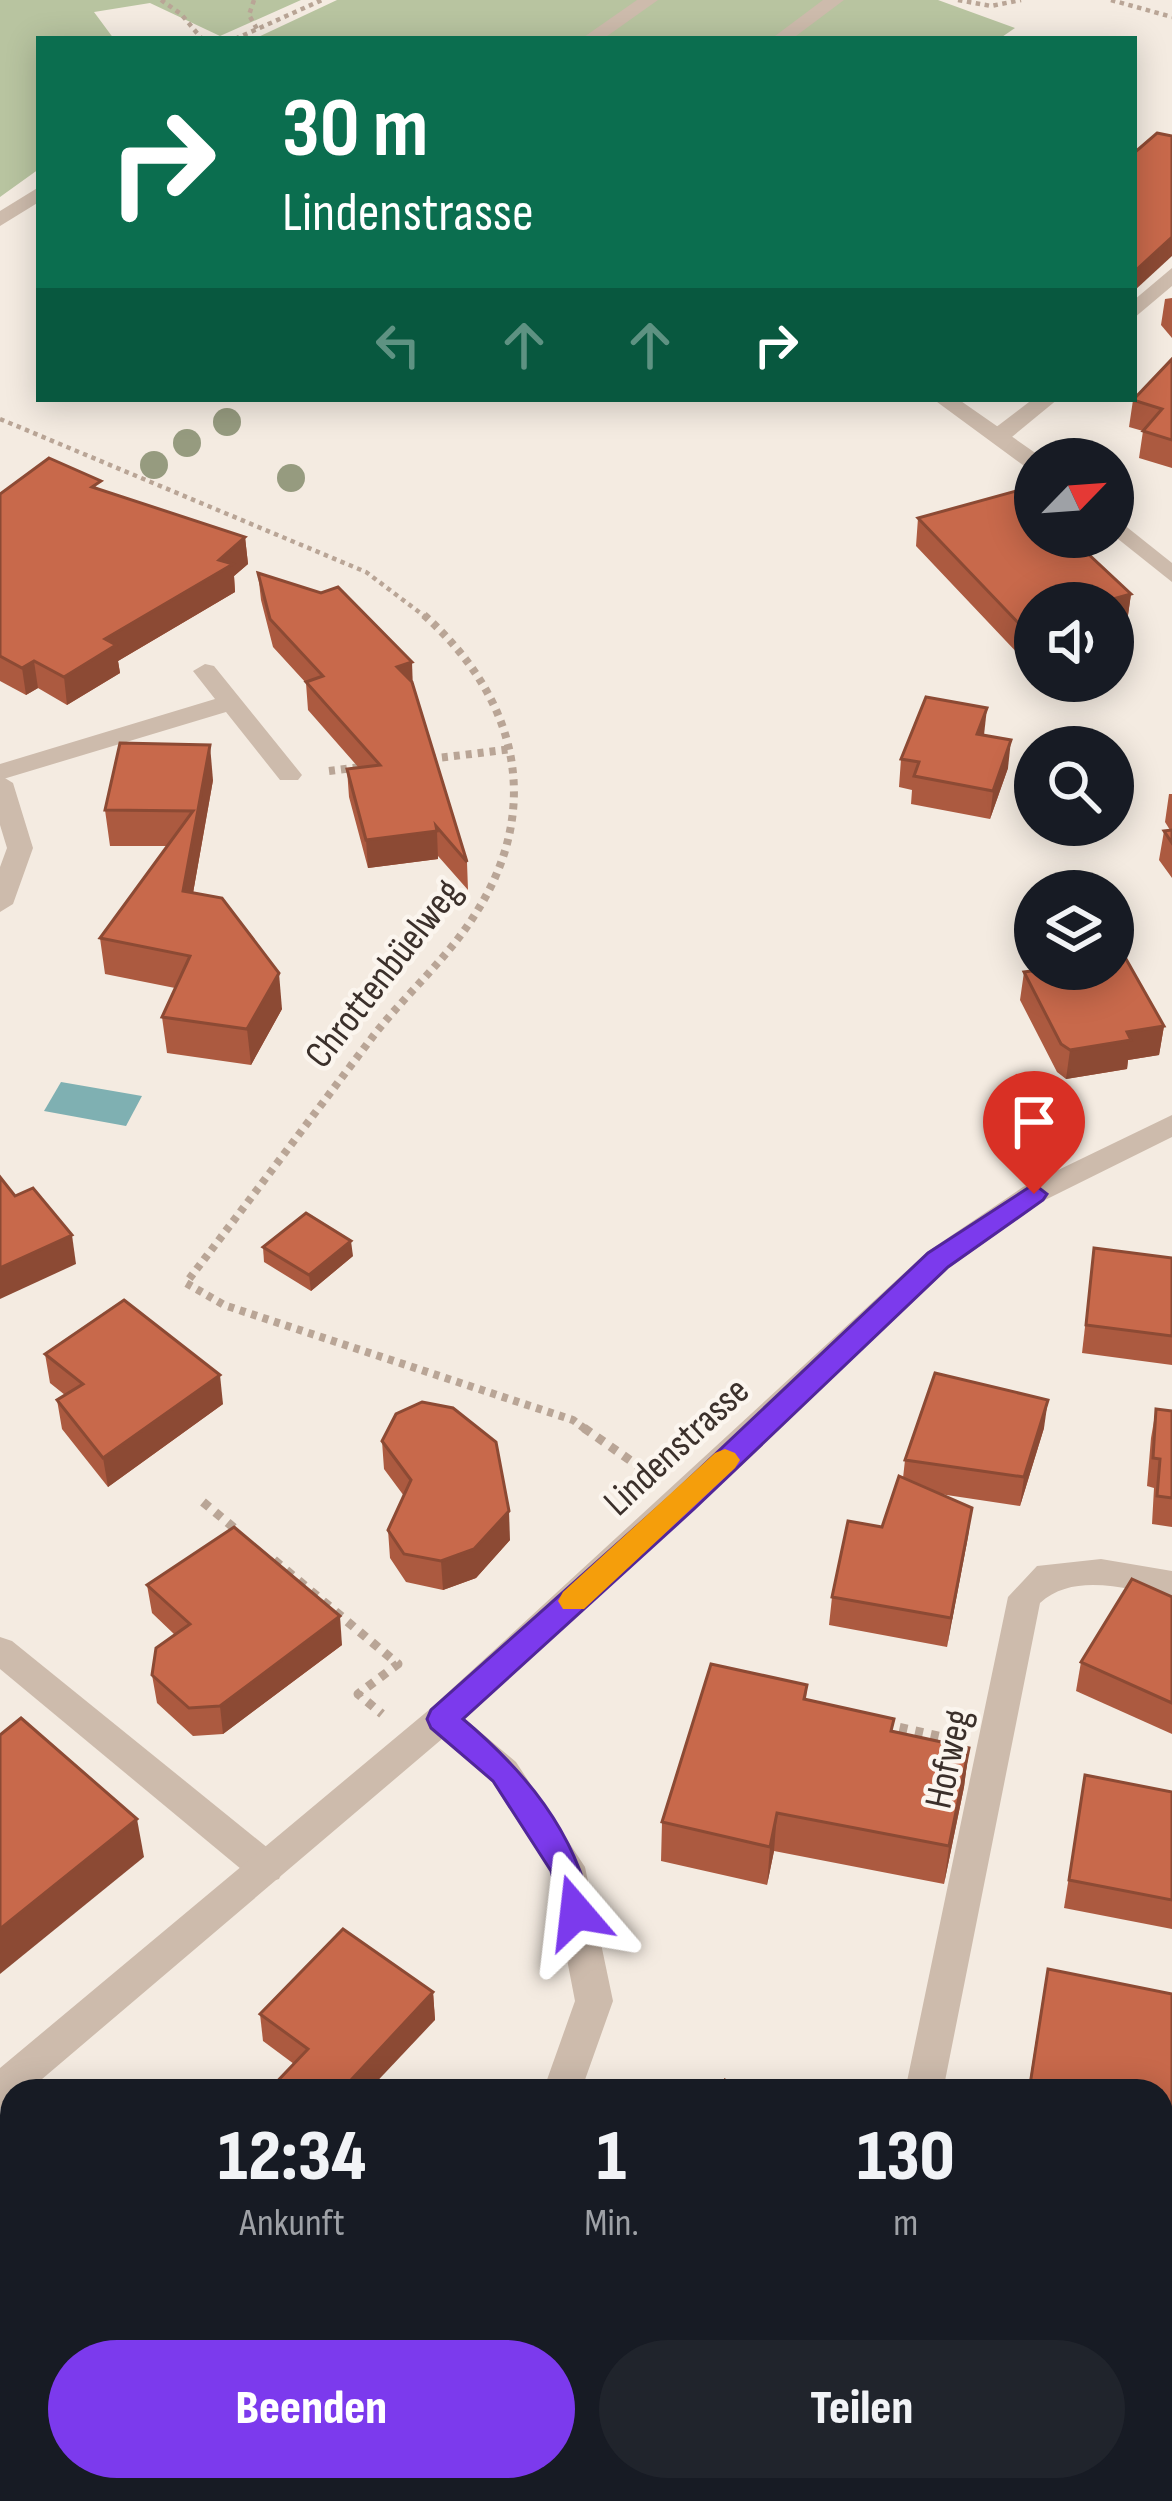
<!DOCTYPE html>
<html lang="de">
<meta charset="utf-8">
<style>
:root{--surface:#171b24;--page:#20242c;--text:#f1f3f6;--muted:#9ea1a6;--accent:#7c3aed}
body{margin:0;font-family:"Sofia Sans Condensed",sans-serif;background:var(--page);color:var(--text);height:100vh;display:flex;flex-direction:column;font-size:45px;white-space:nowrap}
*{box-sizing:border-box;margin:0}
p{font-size:39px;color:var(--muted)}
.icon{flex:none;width:66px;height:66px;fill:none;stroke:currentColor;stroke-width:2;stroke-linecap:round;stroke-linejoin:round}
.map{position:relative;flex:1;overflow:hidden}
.panel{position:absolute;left:0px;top:2079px;width:1173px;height:423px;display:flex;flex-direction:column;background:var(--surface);border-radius:36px 36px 0 0;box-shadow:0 6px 30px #0003}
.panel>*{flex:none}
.top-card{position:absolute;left:36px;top:36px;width:1101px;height:366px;border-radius:0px;box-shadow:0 6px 30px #0003;background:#0b6e4f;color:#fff;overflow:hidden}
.needle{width:78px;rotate:65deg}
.tools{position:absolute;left:1014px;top:438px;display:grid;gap:24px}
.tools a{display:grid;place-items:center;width:120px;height:120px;border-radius:50%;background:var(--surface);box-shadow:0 6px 30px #0003;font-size:60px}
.pin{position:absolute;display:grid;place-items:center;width:102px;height:102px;color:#fff;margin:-123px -51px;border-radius:50% 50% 50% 0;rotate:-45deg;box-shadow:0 0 12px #0007}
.pin .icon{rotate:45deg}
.me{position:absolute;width:132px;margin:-66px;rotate:343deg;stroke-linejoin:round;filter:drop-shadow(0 0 9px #0008)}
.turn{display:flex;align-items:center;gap:42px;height:252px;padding:0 48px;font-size:54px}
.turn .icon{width:156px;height:156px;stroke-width:2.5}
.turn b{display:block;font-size:84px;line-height:102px}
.lanes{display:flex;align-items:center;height:114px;padding:0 48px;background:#0003;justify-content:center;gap:60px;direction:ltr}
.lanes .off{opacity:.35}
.eta{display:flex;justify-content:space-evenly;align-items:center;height:204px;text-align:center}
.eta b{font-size:72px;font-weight:800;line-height:84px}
.button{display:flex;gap:24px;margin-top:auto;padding:24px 48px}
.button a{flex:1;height:138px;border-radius:72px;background:var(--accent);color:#fff;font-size:48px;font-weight:800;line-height:138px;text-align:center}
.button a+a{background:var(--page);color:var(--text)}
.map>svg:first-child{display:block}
.green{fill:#b8c4a0}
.water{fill:#7fb0b2}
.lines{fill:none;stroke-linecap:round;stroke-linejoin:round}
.path-far2{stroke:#b9a596;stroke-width:4.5;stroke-dasharray:4.5 4.5;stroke-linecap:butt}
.path-far1{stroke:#b9a596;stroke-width:8;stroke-dasharray:6 6;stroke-linecap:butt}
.path{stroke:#b9a596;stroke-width:9;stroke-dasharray:8 8;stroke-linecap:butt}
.service{fill:#cdbbac;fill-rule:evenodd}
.minor{fill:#cdbbac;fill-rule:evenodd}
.tree{fill:#969b7f}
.wall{fill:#ac5a40}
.shaded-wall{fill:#8c4a34}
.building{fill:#c8694b;stroke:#8c4a34;stroke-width:3}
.route{fill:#7c3aed;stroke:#51269a;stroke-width:3}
.slow{fill:#f59e0b}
.labels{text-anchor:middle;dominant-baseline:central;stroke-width:9;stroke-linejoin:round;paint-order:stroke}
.street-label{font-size:39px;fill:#3b302b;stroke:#fbf5ee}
</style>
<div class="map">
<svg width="1172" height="2501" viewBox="0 0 1172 2501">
<rect width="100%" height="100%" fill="#f4ebe1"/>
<g class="green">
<polygon points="0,0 301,0 220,36 150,3 94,12 114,39 39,39 39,169 0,197"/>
<polygon points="337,0 938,0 1015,28 999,39 254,39"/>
<polygon points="340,2490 728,2490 749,2501 332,2501"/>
</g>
<polygon class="water" points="61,1082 142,1096 126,1126 44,1111"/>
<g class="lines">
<g class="path-far2">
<polyline points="161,0 181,14 202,39"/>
<polyline points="254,0 249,15 257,29"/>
<polyline points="958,0 991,6 1021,0"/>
<polyline points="1111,0 1172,17"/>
<polyline points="235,39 322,0"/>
<polyline points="0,419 366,572 427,618"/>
</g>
<g class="path-far1">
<path d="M424 615C517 698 545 807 474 916 446 960 406 994 374 1035 311 1118 249 1201 186 1283L224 1305 573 1420 588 1431"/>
<polyline points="430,759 512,749"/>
<polyline points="329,771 368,766"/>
</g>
<g class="path">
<polyline points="584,1428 644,1470"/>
<polyline points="203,1502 239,1532"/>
<polyline points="274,1560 398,1664 358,1694 382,1714"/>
<polyline points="884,1724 951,1739"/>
</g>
<g class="service">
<polygon points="637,0 658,0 603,39 581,39"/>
<polygon points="823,0 844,0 792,39 771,39"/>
<polygon points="1172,268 1172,286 1134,318 1134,300"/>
<polygon points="1033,399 1058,399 1007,441 991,441 991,431"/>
<polygon points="205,664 214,666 298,770 302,775 298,780 280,780 226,712 0,780 0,764 215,699 193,671"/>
<path d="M1101 1559 1172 1571V1597C1129 1590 1075 1571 1040 1603L943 2091H905L1008 1597 1037 1566Z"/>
<polygon points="0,1637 12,1641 279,1857 284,1868 279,1879 266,1883 253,1879 0,1669"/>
</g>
<g class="minor">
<polygon points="39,187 39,202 0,226 0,211"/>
<polygon points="933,399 958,399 1044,459 1035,459 1035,470 1027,468"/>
<polygon points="1113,516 1172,563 1172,582 1113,535"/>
<polygon points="0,775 13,783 33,848 13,904 0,912 0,867 7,848 0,825"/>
<polygon points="1172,1115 1172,1137 1043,1201 949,1268 465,1719 516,1762 585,1867 613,2001 581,2091 543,2091 575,2001 550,1871 492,1782 442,1739 28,2091 12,2091 12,2103 0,2108 0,2068 430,1709 927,1252 1023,1187"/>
<polygon points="278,2490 323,2490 318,2501 273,2501"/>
</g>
</g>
<g class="tree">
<circle cx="227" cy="422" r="14"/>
<circle cx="187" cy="443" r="14"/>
<circle cx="154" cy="465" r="14"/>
<circle cx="291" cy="478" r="14"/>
</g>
<g class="wall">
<polygon points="1172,298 1172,338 1161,325 1165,299"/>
<polygon points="1172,359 1172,468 1139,458 1143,431 1129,427 1133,400"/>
<polygon points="1020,490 1035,504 1035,537 1070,537 1131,594 1127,622 1113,626 1113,603 1035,603 1035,654 1022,658 916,546 918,518"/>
<polygon points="103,491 245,537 248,564 234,576 235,592 118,661 120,673 67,705 38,688 26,695 0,681 0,494"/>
<polygon points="258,573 413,687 467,862 468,890 438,856 438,859 368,868 349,797 347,769 359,768 308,710 306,683 273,647 261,600"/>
<polygon points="984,735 1008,768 990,819 911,804 912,790 899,787 901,759"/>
<polygon points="213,780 193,893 282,1009 251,1065 167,1053 162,1017 175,988 105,974 100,938 167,846 110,846 105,810"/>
<polygon points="1169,794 1172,794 1172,878 1159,860 1164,831 1170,830 1165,822"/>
<polygon points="1024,972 1164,1026 1159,1055 1128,1060 1127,1069 1066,1079 1057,1072 1020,1000"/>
<polygon points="263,1247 353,1256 311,1291 264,1262"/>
<polygon points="1094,1248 1172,1258 1172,1365 1082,1353"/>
<polygon points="45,1354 223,1404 108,1487 62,1429 57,1400 65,1395 50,1383"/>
<polygon points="1156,1409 1172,1411 1172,1527 1152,1524 1154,1488 1147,1486 1151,1438"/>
<polygon points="1044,1428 1020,1506 940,1494 972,1508 947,1647 829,1625 832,1597 882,1527 903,1478 905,1460"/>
<polygon points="382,1441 510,1540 476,1578 443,1590 406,1582 390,1558 388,1530 404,1496 384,1469"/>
<polygon points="147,1585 342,1645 223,1734 193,1736 157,1703 152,1675 175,1635 152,1613"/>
<polygon points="1172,1597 1172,1734 1076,1691 1081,1662"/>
<polygon points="807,1685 806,1699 892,1731 969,1748 964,1787 944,1884 774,1851 767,1885 661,1861 662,1822"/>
<polygon points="1085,1775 1172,1792 1172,1929 1064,1908"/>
<polygon points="433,1992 435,2020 294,2064 263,2041 260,2014"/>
<polygon points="1172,1994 1172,2143 1161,2141 1161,2091 1028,2091 1043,1996"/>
<polygon points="65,2490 118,2490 106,2501 75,2501"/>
<polygon points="937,2490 1086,2490 1081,2501 959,2501"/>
</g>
<g class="shaded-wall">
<polygon points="1172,237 1172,256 1134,291 1134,272"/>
<polygon points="245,537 248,564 234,576 235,592 118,661 120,673 67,705 64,677 105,639 219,560"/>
<polygon points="1131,594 1127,622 1113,626 1113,603 1099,603"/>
<polygon points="1035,628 1035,654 1022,658 1025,630"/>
<polygon points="34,661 38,688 26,695 22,668"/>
<polygon points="412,662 413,690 397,667"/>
<polygon points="987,708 984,735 977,734"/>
<polygon points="1011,740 1008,768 990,819 993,791"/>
<polygon points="210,745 213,780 187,927 183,891"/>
<polygon points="437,831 438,859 368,868 366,840"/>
<polygon points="279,973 282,1009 251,1065 247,1029"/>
<polygon points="1164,1026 1159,1055 1128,1060 1127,1069 1066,1079 1070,1050 1127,1032"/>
<polygon points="72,1235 76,1264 0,1299 0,1268"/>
<polygon points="351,1241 353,1256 311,1291 309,1275"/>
<polygon points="220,1375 223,1404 108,1487 103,1458"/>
<polygon points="1048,1400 1044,1428 1020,1506 1024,1477"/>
<polygon points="972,1508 968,1537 947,1647 951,1618"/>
<polygon points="509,1511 510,1540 476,1578 443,1590 441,1561"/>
<polygon points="340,1616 342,1645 223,1734 220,1706"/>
<polygon points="969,1748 964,1787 944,1884 949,1846"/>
<polygon points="777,1813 774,1851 767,1885 770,1847"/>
<polygon points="137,1819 144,1857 0,1974 0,1929"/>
<polygon points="433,1992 435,2020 368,2091 352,2091 351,2080"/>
<polygon points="85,2490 118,2490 106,2501 85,2501 83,2492"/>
</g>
<g class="building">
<polygon points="1157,133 1172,136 1172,237 1134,272 1134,153"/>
<polygon points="1172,359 1172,440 1143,431 1162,409 1133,400"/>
<polygon points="49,458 101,481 92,487 245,537 219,560 233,564 105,639 116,645 64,677 34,661 22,668 0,656 0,494"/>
<polygon points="1020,490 1035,504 1035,537 1070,537 1131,594 1099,603 1035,603 1035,628 1025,630 918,518"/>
<polygon points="258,573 321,593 338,587 412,662 397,667 412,682 467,862 436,826 437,831 366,840 347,769 380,765 306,682 323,676 270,619"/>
<polygon points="926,697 987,708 977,734 1011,740 993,791 914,776 919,762 901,759"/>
<polygon points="120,743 210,745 183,891 222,898 279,973 247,1029 162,1017 190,956 100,938 193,811 105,810"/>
<polygon points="1172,830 1172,843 1164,831"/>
<polygon points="1126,959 1164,1026 1127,1032 1131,1040 1070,1050 1061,1044 1024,972 1046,969 1113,969 1113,961"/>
<polygon points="0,1177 15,1196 33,1188 72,1235 0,1268"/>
<polygon points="306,1213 351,1241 309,1275 263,1247"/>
<polygon points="1094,1248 1172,1258 1172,1336 1086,1325"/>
<polygon points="124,1300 220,1375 103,1458 57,1400 83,1384 45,1354"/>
<polygon points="935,1373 1048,1400 1024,1477 905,1460"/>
<polygon points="422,1402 453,1408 496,1442 509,1511 474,1549 441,1561 404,1554 388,1530 411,1480 382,1441 396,1414"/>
<polygon points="1156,1409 1172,1411 1172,1498 1157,1496 1160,1459 1153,1458"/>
<polygon points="899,1476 972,1508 951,1618 832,1597 848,1521 882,1527"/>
<polygon points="234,1527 340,1616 220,1706 189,1708 152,1675 156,1648 190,1624 147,1585"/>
<polygon points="1132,1579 1172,1597 1172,1703 1081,1662"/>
<polygon points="711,1664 807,1685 804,1699 894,1719 891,1731 969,1748 949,1846 777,1813 770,1847 662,1822"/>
<polygon points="21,1718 137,1819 0,1929 0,1735"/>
<polygon points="1085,1775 1172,1792 1172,1900 1069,1880"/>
<polygon points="343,1929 433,1992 351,2080 365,2091 268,2091 308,2049 260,2014"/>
<polygon points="1048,1969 1172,1994 1172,2115 1161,2113 1161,2091 1059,2091 1030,2085"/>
<polygon points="725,2080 749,2091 719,2091"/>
<polygon points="1161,2280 1170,2284 1161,2304"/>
<polygon points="991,2490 1082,2490 1077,2501 1013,2501"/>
</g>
<path class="route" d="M1034 1184 1047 1194 1043 1200 948 1267 694 1509 463 1719C525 1771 575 1831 592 1912L588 1922 576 1926 564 1922 551 1871 493 1781 431 1728 427 1719 431 1710 673 1494 928 1253Z"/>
<polygon class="slow" points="725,1449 735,1453 740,1460 735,1468 584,1609 563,1609 558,1601 563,1592 715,1453"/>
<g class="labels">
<g class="street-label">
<text transform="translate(384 974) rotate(-52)">Chrottenbüelweg</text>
<text transform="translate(677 1447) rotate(-43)">Lindenstrasse</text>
<text transform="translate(949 1759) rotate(-78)">Hofweg</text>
</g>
</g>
</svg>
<div class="tools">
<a><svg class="needle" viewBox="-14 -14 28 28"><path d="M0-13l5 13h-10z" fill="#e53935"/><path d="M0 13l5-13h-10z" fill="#9ea1a6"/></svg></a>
<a><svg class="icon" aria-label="sound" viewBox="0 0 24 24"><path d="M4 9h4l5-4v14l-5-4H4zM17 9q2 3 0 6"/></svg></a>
<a><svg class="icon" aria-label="search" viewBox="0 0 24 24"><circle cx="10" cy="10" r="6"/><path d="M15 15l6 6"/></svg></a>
<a><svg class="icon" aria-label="layers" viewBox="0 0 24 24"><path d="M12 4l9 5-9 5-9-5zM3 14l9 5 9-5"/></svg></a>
</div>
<div class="pin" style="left:1034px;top:1194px;background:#d93025"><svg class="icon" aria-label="arrive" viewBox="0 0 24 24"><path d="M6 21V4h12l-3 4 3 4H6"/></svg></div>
<svg class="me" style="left:576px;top:1912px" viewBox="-20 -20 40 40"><path d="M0-17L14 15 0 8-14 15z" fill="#7c3aed" stroke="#fff" stroke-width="4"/></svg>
<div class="top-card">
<div class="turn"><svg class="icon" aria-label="right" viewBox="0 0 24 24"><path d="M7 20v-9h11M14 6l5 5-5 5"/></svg><div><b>30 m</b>Lindenstrasse</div></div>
<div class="lanes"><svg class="icon off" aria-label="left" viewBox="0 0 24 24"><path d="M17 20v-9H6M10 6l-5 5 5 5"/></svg><svg class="icon off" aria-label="ahead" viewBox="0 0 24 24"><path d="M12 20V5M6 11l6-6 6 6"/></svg><svg class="icon off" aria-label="ahead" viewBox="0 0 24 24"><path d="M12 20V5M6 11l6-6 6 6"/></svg><svg class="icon" aria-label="right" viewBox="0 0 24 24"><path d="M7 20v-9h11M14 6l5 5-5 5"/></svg></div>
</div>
<section class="panel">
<div class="eta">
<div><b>12:34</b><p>Ankunft</p></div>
<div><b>1</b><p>Min.</p></div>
<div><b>130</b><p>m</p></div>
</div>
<div class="button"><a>Beenden</a><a>Teilen</a></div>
</section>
</div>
